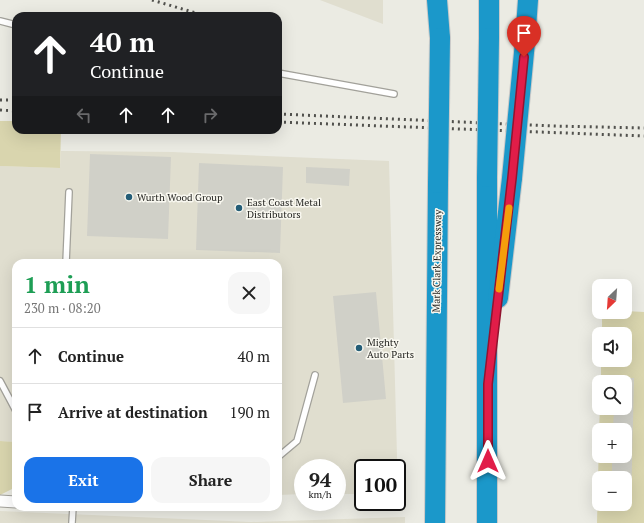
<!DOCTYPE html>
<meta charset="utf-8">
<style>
:root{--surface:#fff;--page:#f6f6f6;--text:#222;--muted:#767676;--line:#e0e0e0;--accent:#1a73e8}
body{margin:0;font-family:"PT Serif",serif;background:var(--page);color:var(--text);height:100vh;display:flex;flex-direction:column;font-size:15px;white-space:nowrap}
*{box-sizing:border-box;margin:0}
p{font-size:13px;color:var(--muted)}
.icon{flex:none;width:22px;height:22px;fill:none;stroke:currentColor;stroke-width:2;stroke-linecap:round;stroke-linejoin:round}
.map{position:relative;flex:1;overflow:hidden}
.panel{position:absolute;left:12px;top:259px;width:270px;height:252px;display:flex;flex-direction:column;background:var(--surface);border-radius:12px;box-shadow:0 4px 16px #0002}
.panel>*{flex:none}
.hud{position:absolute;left:12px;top:12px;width:270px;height:122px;border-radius:12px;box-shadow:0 4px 16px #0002;background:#202124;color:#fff;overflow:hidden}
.needle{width:26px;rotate:205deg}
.buttons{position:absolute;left:592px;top:279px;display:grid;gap:8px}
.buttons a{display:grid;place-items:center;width:40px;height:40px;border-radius:8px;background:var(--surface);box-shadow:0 4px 16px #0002;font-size:20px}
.speed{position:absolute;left:294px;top:459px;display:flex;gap:8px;font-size:20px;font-weight:700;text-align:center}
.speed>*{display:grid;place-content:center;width:52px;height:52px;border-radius:50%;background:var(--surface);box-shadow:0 4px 16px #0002;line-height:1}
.speed small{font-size:10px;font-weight:400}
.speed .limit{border:2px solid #111;border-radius:6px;background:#fff;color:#111}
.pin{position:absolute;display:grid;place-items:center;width:34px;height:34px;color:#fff;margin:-41px -17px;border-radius:50% 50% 50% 0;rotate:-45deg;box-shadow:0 0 4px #0007}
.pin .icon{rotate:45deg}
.me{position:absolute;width:44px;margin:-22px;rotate:0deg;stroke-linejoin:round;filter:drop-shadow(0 0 3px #0008)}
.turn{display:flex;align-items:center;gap:14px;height:84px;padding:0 12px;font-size:18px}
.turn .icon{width:52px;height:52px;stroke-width:2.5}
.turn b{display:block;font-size:28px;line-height:34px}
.lanes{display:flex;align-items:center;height:38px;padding:0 12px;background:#0003;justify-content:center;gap:20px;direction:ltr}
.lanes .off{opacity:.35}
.round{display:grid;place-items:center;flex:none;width:42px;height:42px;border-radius:12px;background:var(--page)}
.head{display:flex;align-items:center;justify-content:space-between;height:68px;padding:0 12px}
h1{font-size:24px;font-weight:700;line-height:30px;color:#1e9e55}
.action{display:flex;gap:8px;margin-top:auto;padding:8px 12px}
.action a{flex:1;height:46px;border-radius:12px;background:var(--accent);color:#fff;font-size:16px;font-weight:700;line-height:46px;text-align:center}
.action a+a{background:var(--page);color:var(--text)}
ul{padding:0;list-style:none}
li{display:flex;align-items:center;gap:12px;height:56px;padding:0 12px;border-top:1px solid var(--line)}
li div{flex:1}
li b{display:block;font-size:15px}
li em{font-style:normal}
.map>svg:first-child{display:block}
.built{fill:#e0decf}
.green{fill:#d9d5ae;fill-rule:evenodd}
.building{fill:#d0d0c8}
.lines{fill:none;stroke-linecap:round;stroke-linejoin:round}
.lane-casing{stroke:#a2a19a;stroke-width:8}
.street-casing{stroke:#a2a19a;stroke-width:13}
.highway-casing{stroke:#c9c9c8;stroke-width:22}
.lane{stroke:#fff;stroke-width:5.5}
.street{stroke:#fff;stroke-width:11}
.highway{stroke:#1b98ca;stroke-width:20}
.rail{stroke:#51514d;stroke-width:3;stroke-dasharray:2 4;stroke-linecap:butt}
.highway-bridge-casing{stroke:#c9c9c8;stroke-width:22;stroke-linecap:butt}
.highway-bridge{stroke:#1b98ca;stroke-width:20}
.route-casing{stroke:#92132f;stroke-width:10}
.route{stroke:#e11d48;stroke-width:7}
.slow{stroke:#f59e0b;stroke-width:7}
.poi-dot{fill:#245d77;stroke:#f9f8f0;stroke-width:1.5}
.labels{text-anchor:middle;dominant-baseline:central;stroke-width:3;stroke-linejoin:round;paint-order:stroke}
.poi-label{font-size:10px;fill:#1e1e1b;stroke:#f9f8f0;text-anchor:start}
.street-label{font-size:10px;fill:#1e1e1b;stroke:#f9f8f0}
</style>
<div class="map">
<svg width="644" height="523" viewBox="0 0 644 523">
<rect width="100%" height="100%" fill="#ebebe3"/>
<g class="built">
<polygon points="320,0 383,0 383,24"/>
<polygon points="61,151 172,152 389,161 398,493 397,493 397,468 363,468 363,494 337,494 337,468 303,468 303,494 278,495 278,263 16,263 16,442 0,441 0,166 60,168"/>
<polygon points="0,511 251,522 405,517 405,523 0,523"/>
</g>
<g class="green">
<polygon points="0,121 16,121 16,130 61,130 60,168 0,166"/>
<path d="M625 311 644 312V523H597L599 438V456H625V430H599L600 408H625V382H601V360H625V334H602V312ZM599 478H625V504H599Z"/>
<polygon points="0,441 16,442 16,484 14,488 0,495"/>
</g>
<g class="building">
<polygon points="90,154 171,157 168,239 87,236"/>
<polygon points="199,163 283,167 280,253 196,250"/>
<polygon points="306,167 350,169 349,186 306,183"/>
<polygon points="376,292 386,399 343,403 333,296"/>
<polygon points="615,378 634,378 631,505 625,505 625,478 612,478 612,456 625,456 625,430 613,430 614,408 625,408 625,382 615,382"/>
</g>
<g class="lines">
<defs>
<g id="lane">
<polyline points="0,21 16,25"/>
<polyline points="278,73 394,94"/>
<polyline points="66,263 69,192"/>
<polyline points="0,381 16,411"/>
<polyline points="278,457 297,441 315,375"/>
<polyline points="72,523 73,507"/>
</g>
<polyline id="street" points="0,501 16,502"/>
<g id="highway">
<polyline points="437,0 440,38"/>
<polyline points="489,38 489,0"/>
<polyline points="525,42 528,0"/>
<polyline points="487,177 487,523"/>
<polyline points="498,298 512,178"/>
<polyline points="435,523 438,183"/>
</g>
</defs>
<use href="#lane" class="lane-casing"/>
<use href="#street" class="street-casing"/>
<use href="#highway" class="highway-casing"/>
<use href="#lane" class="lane"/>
<use href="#street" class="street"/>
<use href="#highway" class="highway"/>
<g class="rail">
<polyline points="152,0 206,16"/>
<polyline points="0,100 16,100"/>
<polyline points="0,110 16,111"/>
<polyline points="278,114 553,126 644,128"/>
<polyline points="278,122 644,136"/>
</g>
<defs>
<g id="highway-bridge">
<polyline points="487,177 489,38"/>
<polyline points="512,178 525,42"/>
<polyline points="438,183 440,38"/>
</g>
</defs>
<use href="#highway-bridge" class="highway-bridge-casing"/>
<use href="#highway-bridge" class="highway-bridge"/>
</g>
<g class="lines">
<defs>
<polyline id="route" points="488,461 488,384 512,178 524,57"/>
</defs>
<use href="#route" class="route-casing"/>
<use href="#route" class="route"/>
<polyline class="slow" points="499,289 509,208"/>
</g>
<g class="poi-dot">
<circle cx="129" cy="197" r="4"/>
<circle cx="239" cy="208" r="4"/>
<circle cx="359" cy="348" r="4"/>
</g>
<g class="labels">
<g class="poi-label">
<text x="137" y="197">Wurth Wood Group</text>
<text x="247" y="202">East Coast Metal<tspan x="247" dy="12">Distributors</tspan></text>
<text x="367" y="342">Mighty<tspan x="367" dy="12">Auto Parts</tspan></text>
</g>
<g class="street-label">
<text transform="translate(437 261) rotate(-89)">Mark Clark Expressway</text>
</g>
</g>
</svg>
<div class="buttons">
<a><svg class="needle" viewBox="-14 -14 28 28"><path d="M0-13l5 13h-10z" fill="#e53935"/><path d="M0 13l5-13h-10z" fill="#767676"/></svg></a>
<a><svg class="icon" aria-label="sound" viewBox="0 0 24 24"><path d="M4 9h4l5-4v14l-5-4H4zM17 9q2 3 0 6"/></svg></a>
<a><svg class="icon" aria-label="search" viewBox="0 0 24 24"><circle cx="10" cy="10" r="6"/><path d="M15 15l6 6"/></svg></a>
<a>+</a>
<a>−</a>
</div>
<div class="speed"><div>94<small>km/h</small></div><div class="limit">100</div></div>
<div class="pin" style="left:524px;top:57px;background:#d93025"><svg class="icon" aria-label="arrive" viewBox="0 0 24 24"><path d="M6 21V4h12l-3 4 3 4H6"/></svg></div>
<svg class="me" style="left:488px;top:461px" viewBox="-20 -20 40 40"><path d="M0-17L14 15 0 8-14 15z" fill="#e11d48" stroke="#fff" stroke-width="4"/></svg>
<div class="hud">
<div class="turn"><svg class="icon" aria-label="ahead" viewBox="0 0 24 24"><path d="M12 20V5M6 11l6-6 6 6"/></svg><div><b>40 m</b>Continue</div></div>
<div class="lanes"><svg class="icon off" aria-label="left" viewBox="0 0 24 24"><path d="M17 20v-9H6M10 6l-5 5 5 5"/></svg><svg class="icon" aria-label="ahead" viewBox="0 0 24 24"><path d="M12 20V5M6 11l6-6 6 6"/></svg><svg class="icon" aria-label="ahead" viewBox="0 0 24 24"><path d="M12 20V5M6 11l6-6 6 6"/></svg><svg class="icon off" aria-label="right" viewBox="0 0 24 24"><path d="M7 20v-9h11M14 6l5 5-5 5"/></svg></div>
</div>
<section class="panel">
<div class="head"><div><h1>1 min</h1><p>230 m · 08:20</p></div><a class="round"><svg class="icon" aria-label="close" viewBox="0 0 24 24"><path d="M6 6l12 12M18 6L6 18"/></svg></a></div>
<ul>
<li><svg class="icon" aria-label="ahead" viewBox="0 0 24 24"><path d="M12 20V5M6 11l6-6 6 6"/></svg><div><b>Continue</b></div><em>40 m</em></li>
<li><svg class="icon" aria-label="arrive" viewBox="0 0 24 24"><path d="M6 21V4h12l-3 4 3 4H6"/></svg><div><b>Arrive at destination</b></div><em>190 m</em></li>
</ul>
<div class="action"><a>Exit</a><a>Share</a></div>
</section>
</div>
